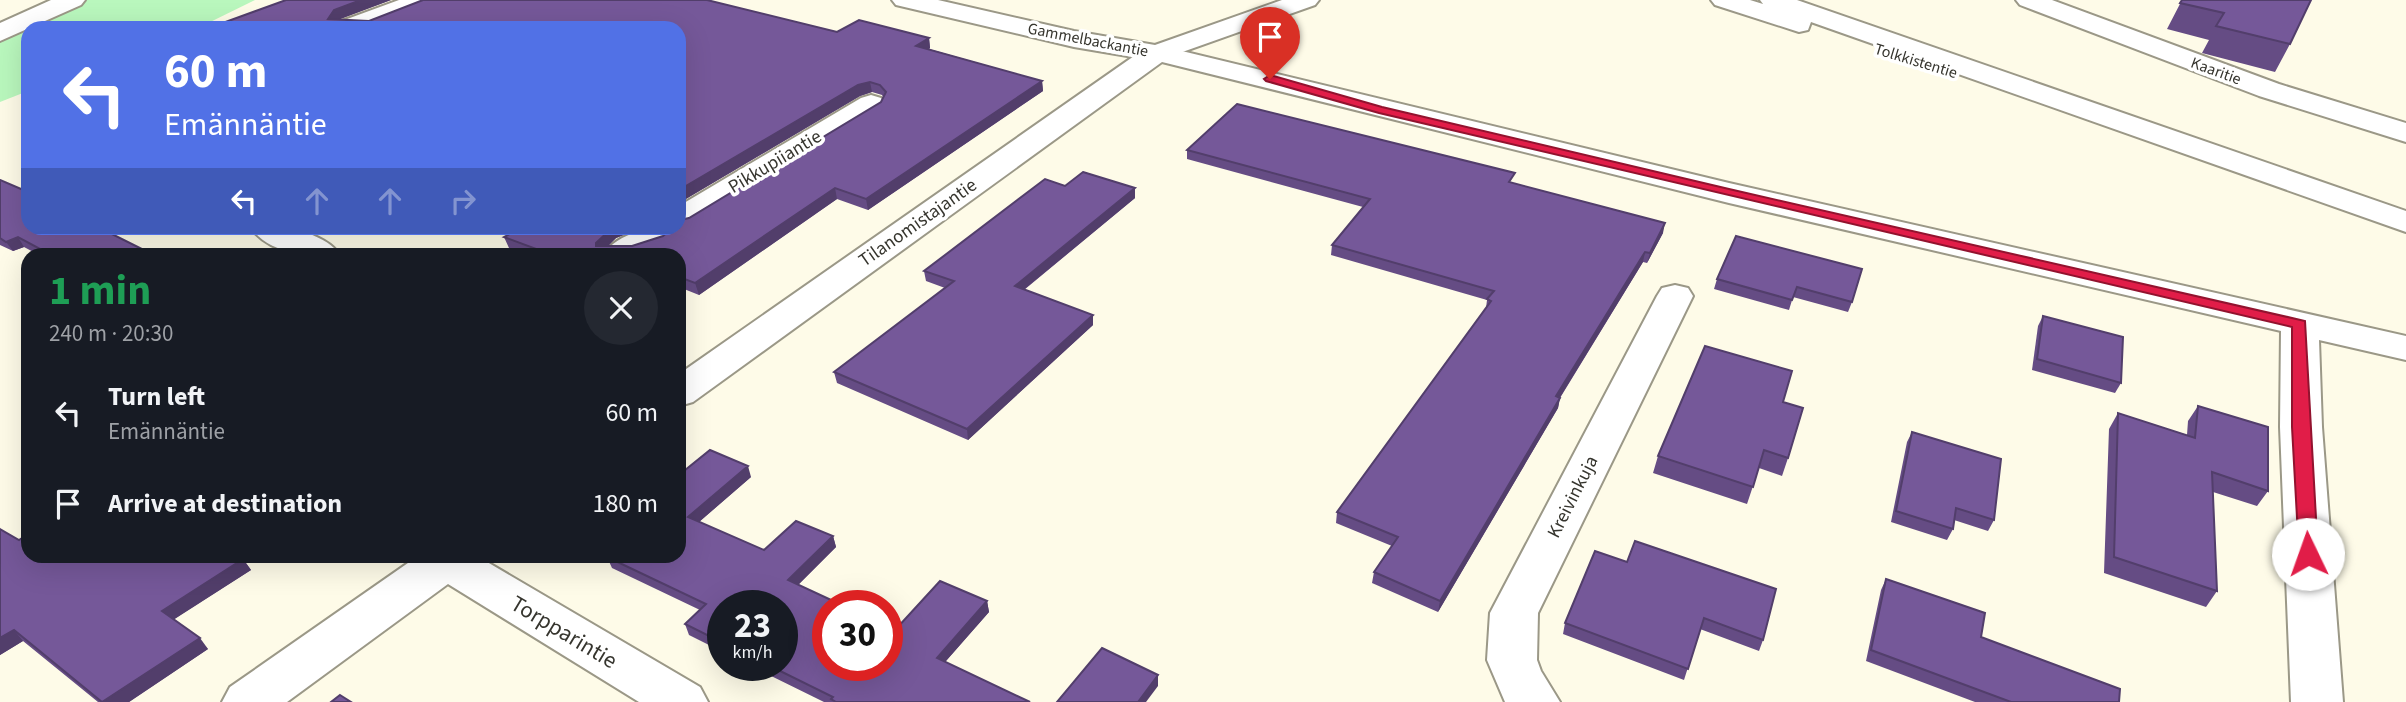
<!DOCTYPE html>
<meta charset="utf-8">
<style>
:root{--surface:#171b24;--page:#242831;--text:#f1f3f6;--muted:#9ea1a6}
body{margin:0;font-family:"Source Sans 3",sans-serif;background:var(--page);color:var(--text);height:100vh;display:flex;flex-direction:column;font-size:26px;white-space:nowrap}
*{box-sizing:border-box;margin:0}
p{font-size:23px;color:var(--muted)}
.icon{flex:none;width:38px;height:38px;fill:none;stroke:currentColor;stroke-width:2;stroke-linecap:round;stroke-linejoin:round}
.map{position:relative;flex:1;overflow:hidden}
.sheet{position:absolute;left:21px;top:248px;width:665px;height:315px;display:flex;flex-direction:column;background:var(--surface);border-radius:21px;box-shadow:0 7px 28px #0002}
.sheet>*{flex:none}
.banner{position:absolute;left:21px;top:21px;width:665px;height:214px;border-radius:21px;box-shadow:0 7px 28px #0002;background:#5171e6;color:#fff;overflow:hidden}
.speed{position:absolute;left:707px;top:590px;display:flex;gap:14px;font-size:35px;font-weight:700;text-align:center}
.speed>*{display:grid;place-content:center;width:91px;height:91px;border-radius:50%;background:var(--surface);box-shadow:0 7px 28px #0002;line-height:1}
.speed small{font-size:18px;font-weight:400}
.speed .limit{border:10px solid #d22;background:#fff;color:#111}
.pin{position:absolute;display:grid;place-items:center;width:60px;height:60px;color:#fff;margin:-72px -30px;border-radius:50% 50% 50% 0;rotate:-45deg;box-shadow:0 0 7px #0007}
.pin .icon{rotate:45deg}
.me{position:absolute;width:77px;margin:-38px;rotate:357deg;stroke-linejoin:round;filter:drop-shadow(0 0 5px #0008)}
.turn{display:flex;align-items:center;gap:24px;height:147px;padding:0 28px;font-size:32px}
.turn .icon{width:91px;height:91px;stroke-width:2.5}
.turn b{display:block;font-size:49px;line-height:60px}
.lanes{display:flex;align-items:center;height:66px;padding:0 28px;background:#0003;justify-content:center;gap:35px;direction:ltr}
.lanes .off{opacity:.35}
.round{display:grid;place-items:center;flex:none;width:74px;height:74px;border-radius:37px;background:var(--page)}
.overview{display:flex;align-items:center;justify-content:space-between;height:119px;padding:0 28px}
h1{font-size:42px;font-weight:700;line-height:52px;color:#1e9e55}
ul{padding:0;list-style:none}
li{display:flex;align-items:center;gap:21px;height:91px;padding:0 28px}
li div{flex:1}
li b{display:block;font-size:26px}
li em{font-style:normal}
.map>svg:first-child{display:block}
.green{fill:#b9f7bd}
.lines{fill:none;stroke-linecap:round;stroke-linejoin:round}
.street-casing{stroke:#9b9887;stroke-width:4}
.secondary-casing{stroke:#9b9887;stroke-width:4}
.street{fill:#fff;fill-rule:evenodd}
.secondary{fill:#fff;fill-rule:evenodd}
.wall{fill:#654c84}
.shaded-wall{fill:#523e6b}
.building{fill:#755899;stroke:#523e6b;stroke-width:2}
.route{fill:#e11d48;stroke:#92132f;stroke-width:2}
.labels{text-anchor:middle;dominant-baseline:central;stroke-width:7;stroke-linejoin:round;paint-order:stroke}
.far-street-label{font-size:16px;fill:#36352e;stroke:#fff}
.street-label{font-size:19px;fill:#36352e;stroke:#fff}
.near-street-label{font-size:23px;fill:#36352e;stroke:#fff}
</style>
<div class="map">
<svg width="2406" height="702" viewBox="0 0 2406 702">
<rect width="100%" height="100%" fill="#fefbe8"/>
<g class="green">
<polygon points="86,0 255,0 198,28 32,28"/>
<polygon points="28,30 28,91 0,102 0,39"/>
</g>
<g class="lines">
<defs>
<g id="street">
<polygon points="51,0 85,0 81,5 0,41 0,23"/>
<polygon points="399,0 435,0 431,5 372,28 335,28 339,22"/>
<polygon points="2016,0 2052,0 2279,84 2406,123 2406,142 2259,96 2020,5"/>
<polygon points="1157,45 1729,183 2406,336 2406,360 2319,340 2322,427 2343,702 2291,702 2280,427 2281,331 1729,203 1162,62 693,402 679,406 679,374 1147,47"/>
<path d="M871 95 881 98 886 104 881 110 691 227 682 229C663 256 631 256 602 256 620 230 651 228 679 228V206L861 98Z"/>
<path d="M251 228C279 225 323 230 341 256 311 256 271 256 251 228Z"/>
<polygon points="1675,285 1688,288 1693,296 1538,613 1537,660 1541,671 1560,702 1505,702 1487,660 1490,613 1657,296 1662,288"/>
<polygon points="418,556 477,556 700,687 708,702 639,702 448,584 287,702 222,702 230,687"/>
</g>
<g id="secondary">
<polygon points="892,0 938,0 1074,31 1155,45 1282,0 1319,0 1315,5 1157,61 1074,47 896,5"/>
<polygon points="1711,0 1750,0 1763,4 1760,0 1797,0 2406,211 2406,232 1811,22 1808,30 1799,32 1715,5"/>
</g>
</defs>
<use href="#street" class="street-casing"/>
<use href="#secondary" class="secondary-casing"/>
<use href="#street" class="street"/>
<use href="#secondary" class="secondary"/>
</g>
<g class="wall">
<polygon points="286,0 391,0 339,19 369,21 423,0 707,0 837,32 859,20 929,38 930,48 929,49 1042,81 1043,91 868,210 837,199 699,295 679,287 679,256 528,256 509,248 504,237 512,232 500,228 657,228 636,230 616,238 608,246 632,246 663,236 672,228 679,228 679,221 680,220 689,218 881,102 883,97 882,95 872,92 860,96 679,203 679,28 209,28"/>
<polygon points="2182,0 2311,0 2290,44 2275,72 2202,53 2209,40 2167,29"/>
<polygon points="1187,150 1513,183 1663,233 1647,263 1643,262 1560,398 1558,408 1438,612 1372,583 1374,572 1392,546 1336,523 1337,512 1486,308 1487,300 1331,255 1332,245 1363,207 1187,159"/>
<polygon points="0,180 152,256 41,256 24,247 13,251 0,245"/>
<polygon points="1065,186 1135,198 1024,290 1093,315 1093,325 968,440 837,383 834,372 945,288 926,281 924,271"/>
<polygon points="1736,236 1852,302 1848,312 1793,297 1789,310 1714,289 1717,279"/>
<polygon points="2043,316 2121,383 2115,393 2032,370 2038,326"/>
<polygon points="1783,402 1788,458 1782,476 1759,468 1747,504 1653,473 1658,456"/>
<polygon points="2198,406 2268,491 2257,506 2213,492 2217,591 2206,607 2104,573 2109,429 2118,413 2187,435 2188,421"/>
<polygon points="1912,432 1994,520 1988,531 1954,520 1953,529 1947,540 1891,522 1907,442"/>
<polygon points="679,475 751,477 699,522 764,550 833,536 836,547 798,585 896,629 987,601 989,612 945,662 1030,702 824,702 749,665 782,665 723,606 723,652 689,635 685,624 700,610 612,568 607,557 679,556"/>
<polygon points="0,529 19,540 243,559 251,570 174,619 208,649 129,702 98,702 23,641 0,655"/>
<polygon points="1595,551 1763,640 1759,651 1700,629 1684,680 1563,634 1565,623"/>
<polygon points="1886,579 1981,637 2119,702 1975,702 1866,661 1881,590"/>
</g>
<g class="shaded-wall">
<polygon points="361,0 391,0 338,20 328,19 334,10"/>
<polygon points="929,38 930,48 918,56 916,46"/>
<polygon points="1042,81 1043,91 868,210 866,199"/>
<polygon points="870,82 872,92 860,96 679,203 679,190 858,85"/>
<polygon points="835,188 837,199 699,295 695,283"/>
<polygon points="1135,188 1135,198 1016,296 1015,286"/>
<polygon points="1665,223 1663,233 1647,263 1650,253"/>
<polygon points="612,228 657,228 636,230 616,238 600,254 596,246 596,243"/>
<polygon points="18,237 24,247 13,251 6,242"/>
<polygon points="1645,252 1643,262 1554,407 1556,396"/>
<polygon points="1093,315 1093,325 968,440 967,429"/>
<polygon points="1560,398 1558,408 1438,612 1440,601"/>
<polygon points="748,466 751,477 692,528 688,517"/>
<polygon points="833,536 836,547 792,591 788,580"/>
<polygon points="243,559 251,570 170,622 162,611"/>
<polygon points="987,601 989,612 939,669 937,658"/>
<polygon points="14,630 23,641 0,655 0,638"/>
<polygon points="200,638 208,649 129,702 103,702"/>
<polygon points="1158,675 1158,686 1146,702 1138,702"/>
</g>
<g class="building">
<polygon points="286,0 361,0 334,10 328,19 369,21 423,0 707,0 837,32 859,20 929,38 916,46 1042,81 866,199 835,188 695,283 679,277 679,256 555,256 504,237 521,228 612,228 596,243 596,246 632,246 663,236 672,228 679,228 679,221 680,220 689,218 881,102 886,92 880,85 870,82 858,85 679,190 679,28 209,28"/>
<polygon points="2182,0 2311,0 2290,44 2216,26 2224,13 2180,3"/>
<polygon points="1237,104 1515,173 1509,182 1665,223 1650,253 1645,252 1556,396 1560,398 1440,601 1374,572 1398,537 1337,512 1491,301 1487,299 1494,291 1332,245 1370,199 1187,150"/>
<polygon points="1083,172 1135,188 1015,286 1093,315 967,429 834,372 954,281 924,271 1045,179 1065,186"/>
<polygon points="0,180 28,192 28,228 100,228 150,253 144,256 53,256 18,237 6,242 0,238"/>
<polygon points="1736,236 1862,269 1852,302 1797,287 1792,300 1717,279"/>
<polygon points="2043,316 2123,337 2121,383 2037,359"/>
<polygon points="1705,346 1792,371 1783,402 1803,408 1788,458 1764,450 1753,487 1658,456"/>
<polygon points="2198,406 2268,427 2268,491 2212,472 2217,591 2114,557 2118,413 2195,438"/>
<polygon points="1912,432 2001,459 1994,520 1956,508 1953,529 1896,511"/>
<polygon points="710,450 748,466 688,517 764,550 796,521 833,536 788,580 844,606 828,606 828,665 887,665 887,625 896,629 940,581 987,601 937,658 1030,702 836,702 831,699 833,697 768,665 782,665 782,606 723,606 723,643 685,624 706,604 607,557 679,556 679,475"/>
<polygon points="0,529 19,540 28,534 28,556 240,556 243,559 162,611 200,638 102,702 14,630 0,638"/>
<polygon points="1635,541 1776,589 1763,640 1704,618 1688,669 1565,623 1595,551 1627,562"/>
<polygon points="1886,579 1985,613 1981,637 2120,689 2119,702 2011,702 1871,650"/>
<polygon points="1102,648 1158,675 1138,702 1057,702"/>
<polygon points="340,695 351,702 331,702"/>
</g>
<polygon class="route" points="1270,75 1382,107 1729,189 2305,321 2318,554 2308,561 2299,554 2292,427 2292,327 1379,113 1266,81 1264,79"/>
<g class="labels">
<g class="far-street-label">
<text transform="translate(1088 40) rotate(11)">Gammelbackantie</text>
<text transform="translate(1916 61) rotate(17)">Tolkkistentie</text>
<text transform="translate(2216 71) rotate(20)">Kaaritie</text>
</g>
<g class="street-label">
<text transform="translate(775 162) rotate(-31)">Pikkupiiantie</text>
<text transform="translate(918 223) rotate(-35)">Tilanomistajantie</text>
<text transform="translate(1573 497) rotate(-63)">Kreivinkuja</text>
</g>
<g class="near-street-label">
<text transform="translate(564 632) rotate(31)">Torpparintie</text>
</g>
</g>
</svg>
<div class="speed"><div>23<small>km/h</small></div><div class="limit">30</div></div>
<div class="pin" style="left:1270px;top:79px;background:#d93025"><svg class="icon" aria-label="arrive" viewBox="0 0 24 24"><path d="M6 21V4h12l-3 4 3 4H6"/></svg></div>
<svg class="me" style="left:2308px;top:554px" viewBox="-20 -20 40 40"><circle r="19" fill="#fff"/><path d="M0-13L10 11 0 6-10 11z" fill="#e11d48"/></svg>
<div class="banner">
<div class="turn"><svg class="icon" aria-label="left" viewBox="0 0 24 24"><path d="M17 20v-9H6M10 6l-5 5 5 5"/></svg><div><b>60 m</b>Emännäntie</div></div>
<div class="lanes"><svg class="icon" aria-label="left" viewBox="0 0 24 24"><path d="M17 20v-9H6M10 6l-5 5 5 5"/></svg><svg class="icon off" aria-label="ahead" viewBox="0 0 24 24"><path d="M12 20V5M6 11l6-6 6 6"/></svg><svg class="icon off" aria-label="ahead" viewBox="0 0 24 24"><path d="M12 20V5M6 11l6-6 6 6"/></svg><svg class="icon off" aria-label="right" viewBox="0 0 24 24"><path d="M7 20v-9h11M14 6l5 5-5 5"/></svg></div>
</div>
<section class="sheet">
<div class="overview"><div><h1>1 min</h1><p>240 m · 20:30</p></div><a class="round"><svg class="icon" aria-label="close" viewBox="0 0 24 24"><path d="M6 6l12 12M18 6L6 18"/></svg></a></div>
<ul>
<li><svg class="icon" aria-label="left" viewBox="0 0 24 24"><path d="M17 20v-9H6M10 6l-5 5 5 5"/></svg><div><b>Turn left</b><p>Emännäntie</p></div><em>60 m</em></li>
<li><svg class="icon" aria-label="arrive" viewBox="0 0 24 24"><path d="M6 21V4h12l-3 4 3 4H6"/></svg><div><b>Arrive at destination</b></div><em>180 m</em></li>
</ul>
</section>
</div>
